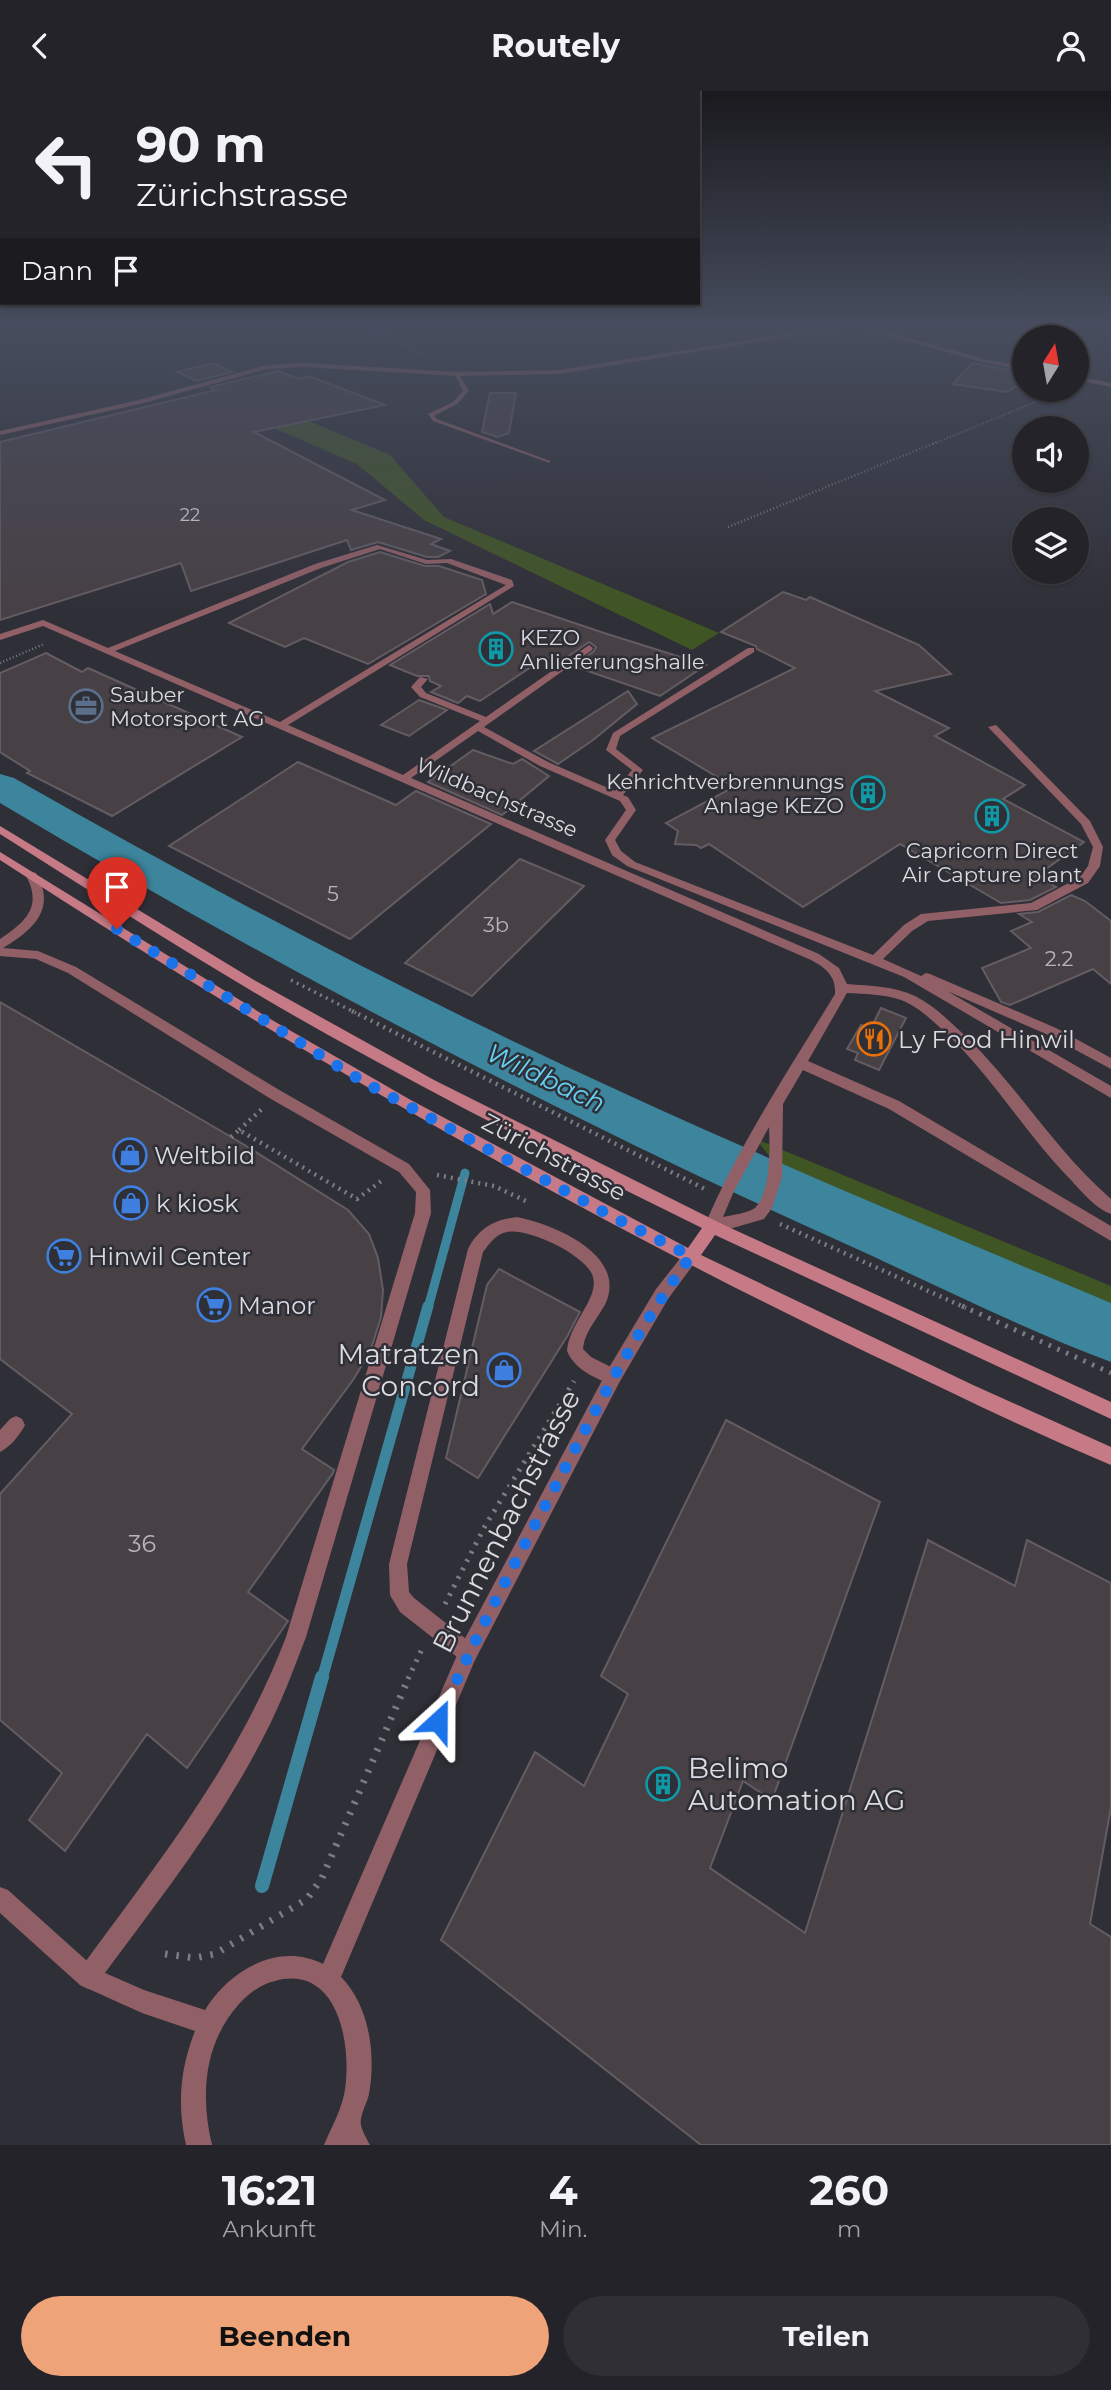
<!DOCTYPE html>
<html lang="de">
<meta charset="utf-8">
<style>
:root{--surface:#232329;--page:#2f2f35;--text:#f1f3f6;--muted:#a3a4a8;--line:#404046;--accent:#efa378}
body{margin:0;font-family:Montserrat,sans-serif;background:var(--page);color:var(--text);height:100vh;display:flex;flex-direction:column;font-size:26px;white-space:nowrap}
*{box-sizing:border-box;margin:0}
p{font-size:23px;color:var(--muted)}
.icon{flex:none;width:38px;height:38px;fill:none;stroke:currentColor;stroke-width:2;stroke-linecap:round;stroke-linejoin:round}
.map{position:relative;height:2054px;overflow:hidden}
.panel{display:flex;flex-direction:column;background:var(--surface);flex:1}
.panel>*{flex:none}
.hud{position:absolute;left:0px;top:0px;width:700px;height:214px;box-shadow:0 2px 5px #0004,0 0 0 2px var(--line);background:#232329;color:var(--text);overflow:hidden}
.needle{width:46px;rotate:11deg}
.tools{position:absolute;left:1012px;top:234px;display:grid;gap:14px}
.tools a{display:grid;place-items:center;width:77px;height:77px;border-radius:50%;background:var(--surface);box-shadow:0 2px 5px #0004,0 0 0 2px var(--line);font-size:35px}
.pin{position:absolute;display:grid;place-items:center;width:60px;height:60px;color:#fff;margin:-72px -30px;border-radius:50% 50% 50% 0;rotate:-45deg;box-shadow:0 0 7px #0007}
.pin .icon{rotate:45deg}
.me{position:absolute;width:77px;margin:-38px;rotate:24deg;stroke-linejoin:round;filter:drop-shadow(0 0 5px #0008)}
.turn{display:flex;align-items:center;gap:24px;height:147px;padding:0 21px;font-size:32px}
.turn .icon{width:91px;height:91px;stroke-width:2.5}
.turn b{display:block;font-size:49px;line-height:60px}
.then{display:flex;align-items:center;height:66px;padding:0 21px;background:#0003;gap:14px;font-size:26px}
.eta{display:flex;justify-content:space-evenly;align-items:center;height:119px;text-align:center}
.eta b{font-size:42px;font-weight:700;line-height:49px}
.action{display:flex;gap:14px;margin-top:auto;padding:14px 21px}
.action a{flex:1;height:80px;border-radius:42px;background:var(--accent);color:#111;font-size:28px;font-weight:700;line-height:80px;text-align:center}
.action a+a{background:var(--page);color:var(--text)}
header{display:flex;justify-content:space-between;align-items:center;height:91px;padding:0 21px;background:var(--surface);font-size:32px;font-weight:700}
.map>svg:first-child{display:block}
.green{fill:#405524}
.lines{fill:none;stroke-linecap:round;stroke-linejoin:round}
.stream-far2{stroke:#3c859d;stroke-width:9}
.stream-far1{stroke:#3c859d;stroke-width:11}
.stream{stroke:#3c859d;stroke-width:14}
.river{fill:#3c859d;fill-rule:evenodd}
.building{fill:#474045;stroke:#645c62;stroke-width:2}
.path-far5{stroke:#7c7c83;stroke-width:2;stroke-dasharray:1 2;stroke-linecap:butt}
.path-far4{stroke:#7c7c83;stroke-width:2.5;stroke-dasharray:1 2.5;stroke-linecap:butt}
.path-far3{stroke:#7c7c83;stroke-width:3.5;stroke-dasharray:2 4.5;stroke-linecap:butt}
.path-far2{stroke:#7c7c83;stroke-width:4.5;stroke-dasharray:2 5;stroke-linecap:butt}
.path-far1{stroke:#7c7c83;stroke-width:5;stroke-dasharray:2.5 7;stroke-linecap:butt}
.path{stroke:#7c7c83;stroke-width:7;stroke-dasharray:2.5 9;stroke-linecap:butt}
.lane{fill:#916067;fill-rule:evenodd}
.street{fill:#916067;fill-rule:evenodd}
.secondary{fill:#c67a86;fill-rule:evenodd}
.route{stroke:#1a73e8;stroke-width:12;stroke-dasharray:0 21.6}
.labels{text-anchor:middle;dominant-baseline:central;stroke-width:5;stroke-linejoin:round;paint-order:stroke}
.far-number-label{font-size:18px;fill:#b6b4b9}
.far-poi-label{font-size:21px;fill:#dbdbe0;stroke:#2f2f37;text-anchor:start}
.far-street-label{font-size:21px;fill:#dbdbe0;stroke:#2f2f37}
.number-label{font-size:21px;fill:#b6b4b9}
.poi-label{font-size:24px;fill:#dbdbe0;stroke:#2f2f37;text-anchor:start}
.street-label{font-size:24px;fill:#dbdbe0;stroke:#2f2f37}
.near-number-label{font-size:24px;fill:#b6b4b9}
.water-label{font-size:26px;font-style:italic;fill:#65d2f5;stroke:#2f2f37}
.near-poi-label{font-size:28px;fill:#dbdbe0;stroke:#2f2f37;text-anchor:end}
.near-street-label{font-size:28px;fill:#dbdbe0;stroke:#2f2f37}
</style>
<header><svg class="icon" aria-label="back" viewBox="0 0 24 24"><path d="M15 5l-7 7 7 7"/></svg>Routely<svg class="icon" aria-label="person" viewBox="0 0 24 24"><circle cx="12" cy="8" r="4"/><path d="M4 21q1-7 8-7t8 7"/></svg></header>
<div class="map">
<svg width="1111" height="2054" viewBox="0 0 1111 2054">
<rect width="100%" height="100%" fill="#2f2f37"/>
<g class="green">
<polygon points="290,322 390,364 444,426 719,542 692,559 424,429 357,373 276,338"/>
<polygon points="756,1048 1111,1195 1111,1268 827,1139"/>
</g>
<g class="lines">
<polyline class="stream-far2" points="428,1217 465,1082"/>
<polyline class="stream-far1" points="322,1588 428,1215"/>
<polyline class="stream" points="262,1795 322,1586"/>
<path class="river" d="M0 683 14 687C214 801 418 908 628 1004 787 1077 949 1144 1111 1212V1271C1018 1236 928 1190 837 1149 549 1019 271 873 0 712Z"/>
</g>
<g class="building">
<polygon points="213,272 232,281 197,290 177,281"/>
<polygon points="972,272 1024,282 1024,291 1006,301 953,293"/>
<polygon points="278,280 299,288 309,285 385,314 254,341 385,409 352,419 441,448 431,453 450,460 438,466 427,466 378,451 351,459 347,449 191,500 181,472 0,529 0,351 216,299 210,296"/>
<polygon points="490,302 516,302 509,342 498,346 482,341"/>
<polygon points="380,461 425,475 439,475 482,489 486,503 368,573 304,547 285,556 229,532 348,471"/>
<polygon points="783,501 806,509 810,506 919,554 951,583 875,600 949,637 935,645 1025,694 1003,708 1084,751 1036,785 1056,796 1030,809 1001,812 900,753 803,816 709,753 701,757 696,754 675,753 678,740 666,732 734,696 652,647 795,577 757,558 756,555 721,541"/>
<polygon points="512,511 604,542 706,574 660,605 573,575 594,560 596,556 589,551 560,571 546,566 480,610 467,605 458,612 431,601 441,595 430,590 429,585 417,585 390,574 490,513 493,523"/>
<polygon points="46,562 82,581 88,577 242,646 112,725 27,682 30,680 0,661 0,582"/>
<polygon points="628,600 637,613 593,649 558,673 534,660"/>
<polygon points="419,609 447,619 409,645 381,634"/>
<polygon points="473,659 513,673 522,668 549,685 502,724 428,691"/>
<polygon points="298,671 396,714 416,700 491,733 350,848 169,755"/>
<polygon points="520,768 584,795 472,905 405,872"/>
<polygon points="1071,804 1085,810 1111,830 1111,893 1093,878 1010,914 1001,911 982,877 1031,857 1011,840 1032,831 1019,823 1038,821"/>
<polygon points="0,911 238,1050 348,1119 369,1143 378,1167 383,1199 381,1226 370,1261 353,1289 302,1358 334,1379 333,1382 248,1501 288,1530 187,1677 147,1643 65,1760 29,1729 62,1682 0,1629 0,1403 72,1323 0,1268"/>
<polygon points="881,917 906,927 879,979 855,969 858,962 847,958 861,934 871,937"/>
<polygon points="499,1178 580,1221 568,1244 478,1387 446,1367 487,1194"/>
<polygon points="726,1329 880,1411 772,1709 743,1690 710,1777 805,1842 928,1449 1015,1495 1027,1449 1111,1492 1111,1716 1090,1833 1111,1846 1111,2054 701,2054 441,1849 535,1661 584,1695 628,1603 601,1585"/>
</g>
<g class="lines">
<g class="path-far5">
<polyline points="366,234 421,262"/>
<polyline points="933,353 1045,307"/>
</g>
<g class="path-far4">
<polyline points="728,436 937,351"/>
<polyline points="0,572 44,553"/>
</g>
<polyline class="path-far3" points="291,889 356,922"/>
<g class="path-far2">
<polyline points="352,920 705,1098"/>
<polyline points="239,1039 262,1018"/>
<polyline points="231,1046 239,1039 357,1108 384,1088"/>
<polyline points="437,1084 494,1095 528,1111"/>
<polyline points="780,1133 966,1217"/>
</g>
<g class="path-far1">
<polyline points="962,1215 1111,1282"/>
<polyline points="445,1513 485,1435 574,1290"/>
<polyline points="408,1588 422,1558"/>
</g>
<polyline class="path" points="165,1863 195,1867 215,1863 307,1808 322,1787 409,1586"/>
<g class="lane">
<polygon points="454,282 458,282 469,300 457,313 434,325 437,328 550,370 550,372 433,330 428,323 453,311 463,300"/>
<path d="M377 454 427 469 451 468 512 489 514 495 288 634 403 684 480 630 420 606 411 596 420 586 428 588 421 596 426 602 486 626 589 554 593 557 592 559 484 636 548 671 615 700 632 679 606 659 613 642 748 557H754V561L620 645 616 658 643 679 623 704 628 706 636 719 615 749 621 760 635 771 873 864 904 834 921 823 1031 812 1080 786 1088 775 1093 756 1081 733 988 636 996 634 1090 730 1103 756 1100 775 1088 792 1037 819 928 830 912 840 883 868 921 885 926 882 930 883 1056 937 1111 967V978L1046 943 947 900 1111 995V1007L904 886 627 775 612 764 605 749 626 719 620 710 540 675 478 640 411 687 819 863 839 877 847 893C870 895 894 895 915 905 933 914 947 928 961 941 1016 992 1054 1059 1111 1108V1123C1094 1117 1079 1097 1067 1085 1024 1040 993 987 948 944 934 931 919 916 901 909 884 903 865 903 847 902L808 970 899 1010 1111 1135V1150L889 1018 803 979 783 1013 782 1086 772 1117 764 1128 712 1143 707 1141 704 1136C739 1053 789 979 835 903 836 885 826 877 811 869L43 535 0 549V543L43 529 108 557 315 473ZM380 458 426 473 447 472 506 494 280 631 115 560 321 477ZM769 1036C770 1056 771 1102 755 1117 748 1122 732 1124 723 1126L734 1100Z"/>
<path d="M32 781 36 782C57 818 33 839 3 857L38 860 76 876 281 1000 409 1073 430 1099 431 1122 306 1546C293 1580 281 1613 264 1645 219 1734 155 1814 96 1894L88 1898 80 1894 76 1886 80 1878C159 1770 238 1672 286 1546L415 1122 416 1101 399 1081 271 1008 68 882 36 868 0 865V848C25 831 43 816 26 785Z"/>
<path d="M517 1126C552 1133 624 1162 607 1209 600 1226 585 1238 583 1258L591 1266 619 1280 621 1286 619 1292 613 1294C595 1287 575 1279 567 1260 569 1232 599 1208 593 1186 588 1165 528 1136 507 1141 496 1143 490 1152 483 1161L407 1473 409 1501 414 1507 475 1555 478 1562 475 1569 468 1572 461 1569 400 1521 390 1504 389 1473 468 1158C479 1137 494 1129 517 1126Z"/>
<path d="M16 1325 22 1328 25 1334C20 1344 10 1356 0 1361V1339L10 1328Z"/>
</g>
<g class="street">
<polygon points="843,234 861,234 988,269 1024,275 1024,279 985,272 854,235 559,283 456,285 305,276 267,278 140,313 0,344 0,340 139,309 267,274 305,272 456,281 559,279"/>
<polygon points="1076,285 1111,292 1111,296 1076,289"/>
<path d="M691 1158 696 1160 699 1165 696 1170 668 1208 619 1292 475 1569 341 1886C370 1915 376 1965 369 2003 367 2012 359 2026 361 2034 362 2040 367 2048 370 2054H324C331 2037 340 2022 344 2004 353 1959 340 1872 275 1890 261 1893 248 1903 239 1913 204 1952 200 2004 212 2054H186C177 2014 180 1978 195 1940L142 1922 80 1894 0 1822V1796L8 1799 96 1878 144 1899 205 1919C229 1880 278 1850 323 1873L461 1555 607 1280 656 1198 686 1160Z"/>
</g>
<path class="secondary" d="M0 735 254 889 434 989 724 1134 1111 1311V1328L715 1144 701 1164 973 1294 1111 1356V1374C1029 1340 949 1300 868 1262 567 1118 279 951 0 769V761L272 929 409 1008 688 1157 702 1137C577 1076 452 1013 330 945 217 882 109 812 0 743Z"/>
</g>
<linearGradient id="sky" x2="0" y2="1"><stop stop-color="#1a1a1e"/><stop offset="0.45" stop-color="#474d5e"/><stop offset="1" stop-color="#474d5e" stop-opacity="0"/></linearGradient>
<rect width="1111" height="522" fill="url(#sky)"/>
<g class="lines">
<path class="route" d="M117 838 362 990 615 1127 691 1165C637 1238 596 1318 554 1398 513 1475 473 1551 438 1630"/>
</g>
<defs>
<symbol id="building-ring" viewBox="-11 -11 22 22"><circle r="9.5" fill="#2f2f37" stroke="#0f9aa8" stroke-width="1.5"/><path d="M-4-6H4V6H1V3H-1V6H-4ZM-2.5-4.3h1.7v1.8h-1.7ZM.8-4.3h1.7v1.8H.8ZM-2.5-1h1.7V.8h-1.7ZM.8-1h1.7V.8H.8Z" fill="#0f9aa8"/></symbol>
<symbol id="office-ring" viewBox="-11 -11 22 22"><circle r="9.5" fill="#2f2f37" stroke="#5c6f8a" stroke-width="1.5"/><path d="M-6-3h4V-5.5h4V-3h4V5H-6ZM-1-4.5V-3h2v-1.5ZM-6 0V1H6V0Z" fill="#5c6f8a"/></symbol>
<symbol id="restaurant-ring" viewBox="-11 -11 22 22"><circle r="9.5" fill="#2f2f37" stroke="#e8710a" stroke-width="1.5"/><path d="M-5-6h1v4h1v-4h1v4h1v-4h1v5L-1.5 .5V6h-2V.5L-5-1ZM5-6V6H3V1.5H1.5Q1.5-4 5-6Z" fill="#e8710a"/></symbol>
<symbol id="shop-ring" viewBox="-11 -11 22 22"><circle r="9.5" fill="#2f2f37" stroke="#3f7fe0" stroke-width="1.5"/><path d="M-5-2.5h2.3a2.7 3.5 0 0 1 5.4 0H5L5.5 6h-11ZM-1.5-2.5h3a1.5 2.3 0 0 0-3 0Z" fill="#3f7fe0"/></symbol>
<symbol id="supermarket-ring" viewBox="-11 -11 22 22"><circle r="9.5" fill="#2f2f37" stroke="#3f7fe0" stroke-width="1.5"/><path d="M-6-5.5h2.5l.6 2H6L4.5 2H-2.5L-4.4-4H-6ZM-1.5 3.2a1.3 1.3 0 1 0 .1 0ZM3 3.2a1.3 1.3 0 1 0 .1 0Z" fill="#3f7fe0"/></symbol>
</defs>
<g fill-rule="evenodd">
<use href="#building-ring" x="477" y="539" width="38" height="38"/>
<use href="#office-ring" x="67" y="596" width="38" height="38"/>
<use href="#building-ring" x="849" y="683" width="38" height="38"/>
<use href="#building-ring" x="973" y="706" width="38" height="38"/>
<use href="#restaurant-ring" x="855" y="929" width="38" height="38"/>
<use href="#shop-ring" x="111" y="1045" width="38" height="38"/>
<use href="#shop-ring" x="112" y="1093" width="38" height="38"/>
<use href="#supermarket-ring" x="45" y="1146" width="38" height="38"/>
<use href="#supermarket-ring" x="195" y="1195" width="38" height="38"/>
<use href="#shop-ring" x="485" y="1260" width="38" height="38"/>
<use href="#building-ring" x="644" y="1674" width="38" height="38"/>
</g>
<g class="labels">
<g class="far-number-label">
<text x="190" y="424">22</text>
</g>
<g class="far-poi-label">
<text x="520" y="546">KEZO<tspan x="520" dy="24">Anlieferungshalle</tspan></text>
<text x="110" y="603">Sauber<tspan x="110" dy="24">Motorsport AG</tspan></text>
<text x="844" y="690" text-anchor="end">Kehrichtverbrennungs<tspan x="844" dy="24">Anlage KEZO</tspan></text>
<text x="992" y="759" text-anchor="middle">Capricorn Direct<tspan x="992" dy="24">Air Capture plant</tspan></text>
</g>
<g class="far-street-label">
<text transform="translate(497 706) rotate(23)">Wildbachstrasse</text>
</g>
<g class="number-label">
<text x="333" y="802">5</text>
<text x="496" y="833">3b</text>
<text x="1059" y="867">2.2</text>
</g>
<g class="poi-label">
<text x="898" y="948">Ly Food Hinwil</text>
<text x="154" y="1064">Weltbild</text>
<text x="156" y="1112">k kiosk</text>
<text x="88" y="1165">Hinwil Center</text>
<text x="238" y="1214">Manor</text>
</g>
<g class="street-label">
<text transform="translate(554 1066) rotate(28)">Zürichstrasse</text>
</g>
<g class="near-number-label">
<text x="142" y="1452">36</text>
</g>
<g class="water-label">
<text transform="translate(546 987) rotate(25)">Wildbach</text>
</g>
<g class="near-poi-label">
<text x="480" y="1263">Matratzen<tspan x="480" dy="32">Concord</tspan></text>
<text x="688" y="1677" text-anchor="start">Belimo<tspan x="688" dy="32">Automation AG</tspan></text>
</g>
<g class="near-street-label">
<text transform="translate(506 1430) rotate(-63)">Brunnenbachstrasse</text>
</g>
</g>
</svg>
<div class="tools">
<a><svg class="needle" viewBox="-14 -14 28 28"><path d="M0-13l5 13h-10z" fill="#e53935"/><path d="M0 13l5-13h-10z" fill="#a3a4a8"/></svg></a>
<a><svg class="icon" aria-label="sound" viewBox="0 0 24 24"><path d="M4 9h4l5-4v14l-5-4H4zM17 9q2 3 0 6"/></svg></a>
<a><svg class="icon" aria-label="layers" viewBox="0 0 24 24"><path d="M12 4l9 5-9 5-9-5zM3 14l9 5 9-5"/></svg></a>
</div>
<div class="pin" style="left:117px;top:838px;background:#d93025"><svg class="icon" aria-label="arrive" viewBox="0 0 24 24"><path d="M6 21V4h12l-3 4 3 4H6"/></svg></div>
<svg class="me" style="left:438px;top:1630px" viewBox="-20 -20 40 40"><path d="M0-17L14 15 0 8-14 15z" fill="#1a73e8" stroke="#fff" stroke-width="4"/></svg>
<div class="hud">
<div class="turn"><svg class="icon" aria-label="left" viewBox="0 0 24 24"><path d="M17 20v-9H6M10 6l-5 5 5 5"/></svg><div><b>90 m</b>Zürichstrasse</div></div>
<div class="then">Dann<svg class="icon" aria-label="arrive" viewBox="0 0 24 24"><path d="M6 21V4h12l-3 4 3 4H6"/></svg></div>
</div>
</div>
<section class="panel">
<div class="eta">
<div><b>16:21</b><p>Ankunft</p></div>
<div><b>4</b><p>Min.</p></div>
<div><b>260</b><p>m</p></div>
</div>
<div class="action"><a>Beenden</a><a>Teilen</a></div>
</section>
